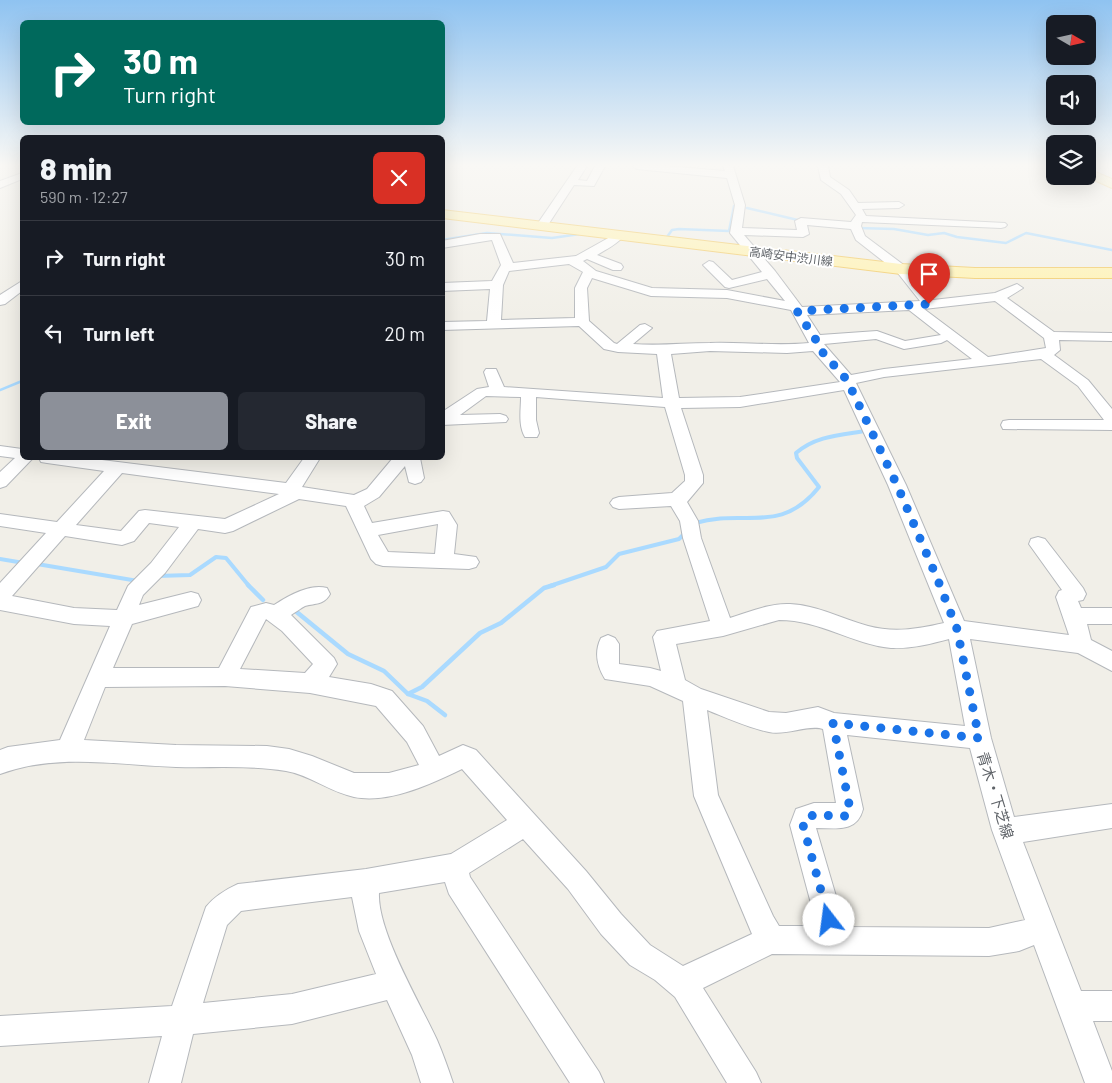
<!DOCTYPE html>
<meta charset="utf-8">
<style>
:root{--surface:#171b24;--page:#242831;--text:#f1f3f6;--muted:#9ea1a6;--line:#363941;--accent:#8c9099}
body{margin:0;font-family:Barlow,"Noto Sans JP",sans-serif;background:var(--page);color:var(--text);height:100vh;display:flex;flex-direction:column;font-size:19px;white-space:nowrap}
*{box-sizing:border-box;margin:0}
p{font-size:16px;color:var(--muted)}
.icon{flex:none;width:28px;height:28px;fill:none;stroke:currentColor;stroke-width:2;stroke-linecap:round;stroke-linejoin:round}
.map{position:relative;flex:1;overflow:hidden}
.drawer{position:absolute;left:20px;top:135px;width:425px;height:325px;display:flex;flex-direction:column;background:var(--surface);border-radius:8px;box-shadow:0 5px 20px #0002}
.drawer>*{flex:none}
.banner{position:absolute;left:20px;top:20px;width:425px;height:105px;border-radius:8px;box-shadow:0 5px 20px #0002;background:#00695c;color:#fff;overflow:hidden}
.needle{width:32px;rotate:99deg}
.fabs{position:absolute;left:1046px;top:15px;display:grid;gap:10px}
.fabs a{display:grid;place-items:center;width:50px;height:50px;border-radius:8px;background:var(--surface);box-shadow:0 5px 20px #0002;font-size:25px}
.pin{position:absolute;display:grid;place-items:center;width:42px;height:42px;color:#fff;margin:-51px -21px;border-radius:50% 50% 50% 0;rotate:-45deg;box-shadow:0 0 5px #0007}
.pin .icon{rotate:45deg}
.me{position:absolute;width:55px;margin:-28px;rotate:345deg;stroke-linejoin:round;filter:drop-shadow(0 0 4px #0008)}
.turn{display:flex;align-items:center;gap:18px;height:105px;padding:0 20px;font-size:22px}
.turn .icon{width:65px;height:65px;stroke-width:2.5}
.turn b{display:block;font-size:35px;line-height:42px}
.round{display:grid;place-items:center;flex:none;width:52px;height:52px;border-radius:8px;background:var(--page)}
.overview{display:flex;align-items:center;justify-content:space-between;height:85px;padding:0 20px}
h1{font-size:30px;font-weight:800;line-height:38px}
.primary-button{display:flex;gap:10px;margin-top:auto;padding:10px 20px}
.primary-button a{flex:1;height:58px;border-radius:8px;background:var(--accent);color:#fff;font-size:20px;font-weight:800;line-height:58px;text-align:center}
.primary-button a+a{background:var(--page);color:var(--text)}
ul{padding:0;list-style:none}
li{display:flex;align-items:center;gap:15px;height:75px;padding:0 20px;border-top:1px solid var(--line)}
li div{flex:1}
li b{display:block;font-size:19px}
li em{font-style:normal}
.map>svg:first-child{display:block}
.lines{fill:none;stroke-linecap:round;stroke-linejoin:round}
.stream-far2{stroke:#aadaff;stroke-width:2.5}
.stream-far1{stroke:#aadaff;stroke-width:4}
.stream{stroke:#aadaff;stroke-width:4.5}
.minor-casing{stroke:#b5b8bc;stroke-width:2}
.major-casing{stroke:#f2c960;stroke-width:2}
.minor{fill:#fff;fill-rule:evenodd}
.major{fill:#fff2af;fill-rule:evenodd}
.route{stroke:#1a73e8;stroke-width:9;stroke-dasharray:0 16.2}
.labels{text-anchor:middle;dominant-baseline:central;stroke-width:4;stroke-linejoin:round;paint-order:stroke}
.far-street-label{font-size:12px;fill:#5f6368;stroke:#fff}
.street-label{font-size:15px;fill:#5f6368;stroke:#fff}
</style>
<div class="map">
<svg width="1112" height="1083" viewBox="0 0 1112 1083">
<rect width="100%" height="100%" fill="#f1efe8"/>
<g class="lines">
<g class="stream-far2">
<polyline points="747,208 802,221"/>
<polyline points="858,228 894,229 928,235 944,233 957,237 1006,243 1026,233 1112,250"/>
<polyline points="667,237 672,230 679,229 729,231 734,206"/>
<polyline points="442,240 487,233 552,238 580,234"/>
<polyline points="0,390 22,381"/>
</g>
<g class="stream-far1">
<path d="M695 523C744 508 780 536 819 487L797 458 796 453C815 436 840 435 865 431"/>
<polyline points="0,559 24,563"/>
<polyline points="37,564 138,581"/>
<polyline points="157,576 190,575 216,557 226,558 249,586"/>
<polyline points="550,586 606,567 619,554 679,539 685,533"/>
</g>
<g class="stream">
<polyline points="248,585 263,600"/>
<polyline points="293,609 348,654 384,671 408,694 427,701 445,715"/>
<polyline points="408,694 422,687 480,633 501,623 544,588 554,585"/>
</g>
<defs>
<g id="minor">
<polygon points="577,166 587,166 578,180 587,181 595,166 605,166 594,186 574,185 546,228 538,228 536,226"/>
<path d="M632 166H665L725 171 723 166H733L745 205 742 228 797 230 795 221 801 218 851 222 856 215 841 194 821 180 818 166H828L830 177 849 190 858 203 899 202 904 205 899 208 862 209 866 216 1005 223 1007 225 1005 227 1001 228 862 222 861 226 865 236 905 266 933 300 995 293 1017 284 1023 288 1007 298 1054 332 1112 333V341L1059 340 1060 350 1054 355 1088 380 1112 409V430L1003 429 1001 425 1003 421 1009 420H1104L1078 386 1041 359 884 377 856 383 906 485 964 621 1069 635 1056 597 1059 591 1062 590 1029 544 1031 539 1038 537 1045 539 1083 588 1086 594 1083 600 1078 601 1081 608H1112V624H1087L1091 640 1112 651V671L1078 653 970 639 991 738 1014 817 1112 804V828L1023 842 1081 991H1112V1021H1093L1112 1071V1083H1085L1034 945 1019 951 989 956 772 954 703 988 756 1072 761 1083H727L675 997 655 980 630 965 601 934 568 889 523 839 469 873 470 877 599 1072 604 1083H570L449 894 445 882 379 893C377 931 420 1003 437 1040 443 1054 448 1068 453 1083H421L412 1055 387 1000 292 1024 193 1034 181 1083H149L162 1036 0 1046V1016L172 1006 206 907C215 896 225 890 238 884L366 869 451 854 507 820 462 769C431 784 389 804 354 797 330 792 310 775 286 771 250 765 213 768 176 767 118 765 56 753 0 774V750L8 747 60 740 110 626 74 624 0 610V583L46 533 0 526V514L57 522 104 471 47 463 41 462 39 458H86L286 483 304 458H320L302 487 354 495 367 489 393 458H420L424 478 421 482 415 484 409 482 405 466 379 497 364 506 372 523 443 511 449 512 457 525 454 554 476 557 479 562 476 567 469 569 383 566 376 564 371 559 346 506 299 499 233 531 225 533 198 529 165 573 143 595 139 605 191 592 198 594 201 600 198 606 132 624 113 668H219L251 607 266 603 274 605C288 596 310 583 327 588L330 594C324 605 316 603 305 606 301 608 296 612 291 615L334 658 337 664 329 677 371 684 392 691 423 726 439 756 463 745 476 750 586 871 621 914 650 945 683 966 752 934 694 796 683 701 650 686 605 679C597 666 594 652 601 638L608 635 615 638 619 644V664L650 668 661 671 653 637 657 631 710 621 683 538 680 521 671 506 619 509 613 507 610 503 613 499 619 497 672 493 685 481V475L665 407 536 397V420L539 433 537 437H525C518 425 521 410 521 397L486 396 460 415 500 414 506 416 508 419 506 422 442 425V412L477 389 489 387 484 372 486 369H496L504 387 663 398 657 354 618 352 604 349 579 326 442 330V322L487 321 490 289 442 291V283L492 281 501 265 492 240 442 248V241L480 234H500L513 263 576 256 619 232 623 233 625 235C617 244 607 249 597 255L621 264 623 267 621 270H613L587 259 583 261 596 271 652 288 727 290 785 301 767 279 729 288 725 287 703 265 709 261 713 262 732 280 762 272 730 233 735 205 727 178 637 169ZM807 225 851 229 856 240 897 272 920 301 802 307 775 271 744 235 803 237 809 234ZM569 264 583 272 575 288V318L501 320 503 285 509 271ZM592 278 651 296 727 298 791 310 809 343C776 346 743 342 710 343 684 343 659 346 633 344L652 328 645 324 640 325 617 344 614 343 589 321 587 288ZM995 301 1044 338 1046 348 988 357 924 309ZM909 310 941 335 905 341 877 331 820 335 807 315ZM876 339 904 349 941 343 947 340 972 359 884 369 851 375 824 344ZM710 351 787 353 813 351 840 382 740 397 679 398 671 354ZM844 390 888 485 944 623C918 629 894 633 868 626 842 619 817 605 790 604 770 603 749 612 730 618L701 538 698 521 687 502 703 483V475L681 408 740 407ZM122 473 279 494 225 519 145 510 139 511 121 531 76 525ZM149 523 179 527 151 563 128 586 117 610 74 608 12 596 65 536 122 545 134 541ZM438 524 435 554 388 552 378 535ZM266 619 282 631 313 664 305 673 240 669ZM779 620C820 620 852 644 891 648 911 649 930 644 949 639L965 726 834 713 818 707 786 713 769 712 701 689 685 680 676 644 723 636ZM225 686 310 693 376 706 407 742 419 765 389 773H354L312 756 289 749 267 746 176 745 84 740 105 687ZM707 710C727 718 749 728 769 732 786 736 809 724 823 729L836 803H814L796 809 790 825 817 926H779L773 916 718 795ZM847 735 970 748 992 830 1025 920 989 928 845 927 816 828C836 828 857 833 863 809ZM352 897 359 931 376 974 292 994 203 1003 227 925 241 911Z"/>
<polygon points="22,173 22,179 0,188 0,181"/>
<polygon points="22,281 22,291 5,304 0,305 0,295"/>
<polygon points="0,446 22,449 22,458 33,458 6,486 0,488 0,472 15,458 0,456"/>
</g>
<g id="major">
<polygon points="1088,169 1112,179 1112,188 1085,176 1088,176"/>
<polygon points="442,210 901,264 975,268 1112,268 1112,278 975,278 901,274 442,218"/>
</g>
</defs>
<use href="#minor" class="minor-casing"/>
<use href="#major" class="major-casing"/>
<use href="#minor" class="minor"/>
<use href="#major" class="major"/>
</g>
<linearGradient id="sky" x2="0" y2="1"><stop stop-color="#8fc3f1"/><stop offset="0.52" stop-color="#f9f8f5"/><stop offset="1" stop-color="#f9f8f5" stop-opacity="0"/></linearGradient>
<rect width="1112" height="317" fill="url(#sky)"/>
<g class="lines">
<polyline class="route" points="829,920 803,825 805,818 814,815 845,816 849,814 850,809 833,723 979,738 957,629 937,578 897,485 847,380 817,346 816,340 797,311 929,304"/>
</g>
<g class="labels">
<g class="far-street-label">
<text transform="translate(791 256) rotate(7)">高崎安中渋川線</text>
</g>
<g class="street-label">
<text transform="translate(996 795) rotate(73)">青木・下芝線</text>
</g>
</g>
</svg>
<div class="fabs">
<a><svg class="needle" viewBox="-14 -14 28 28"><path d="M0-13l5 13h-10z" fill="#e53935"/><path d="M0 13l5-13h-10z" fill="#9ea1a6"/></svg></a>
<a><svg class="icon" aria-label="sound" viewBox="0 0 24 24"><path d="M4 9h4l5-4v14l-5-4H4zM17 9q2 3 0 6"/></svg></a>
<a><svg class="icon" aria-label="layers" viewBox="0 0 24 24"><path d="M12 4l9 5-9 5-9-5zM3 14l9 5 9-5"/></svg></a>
</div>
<div class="pin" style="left:929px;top:304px;background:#d93025"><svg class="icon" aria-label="arrive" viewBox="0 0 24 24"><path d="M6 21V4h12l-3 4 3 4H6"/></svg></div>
<svg class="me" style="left:829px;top:920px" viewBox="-20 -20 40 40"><circle r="19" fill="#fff"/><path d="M0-13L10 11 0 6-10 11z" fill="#1a73e8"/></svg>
<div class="banner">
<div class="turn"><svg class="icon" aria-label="right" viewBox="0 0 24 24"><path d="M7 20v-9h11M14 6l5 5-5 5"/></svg><div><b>30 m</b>Turn right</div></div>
</div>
<section class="drawer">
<div class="overview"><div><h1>8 min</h1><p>590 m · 12:27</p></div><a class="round" style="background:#d93025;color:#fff"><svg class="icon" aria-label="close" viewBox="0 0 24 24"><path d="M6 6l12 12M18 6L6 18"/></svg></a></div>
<ul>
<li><svg class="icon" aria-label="right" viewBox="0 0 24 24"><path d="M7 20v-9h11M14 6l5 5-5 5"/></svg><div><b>Turn right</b></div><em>30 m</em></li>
<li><svg class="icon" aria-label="left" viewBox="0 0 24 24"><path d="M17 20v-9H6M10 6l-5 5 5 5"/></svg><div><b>Turn left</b></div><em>20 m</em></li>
</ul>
<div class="primary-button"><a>Exit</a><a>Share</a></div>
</section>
</div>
